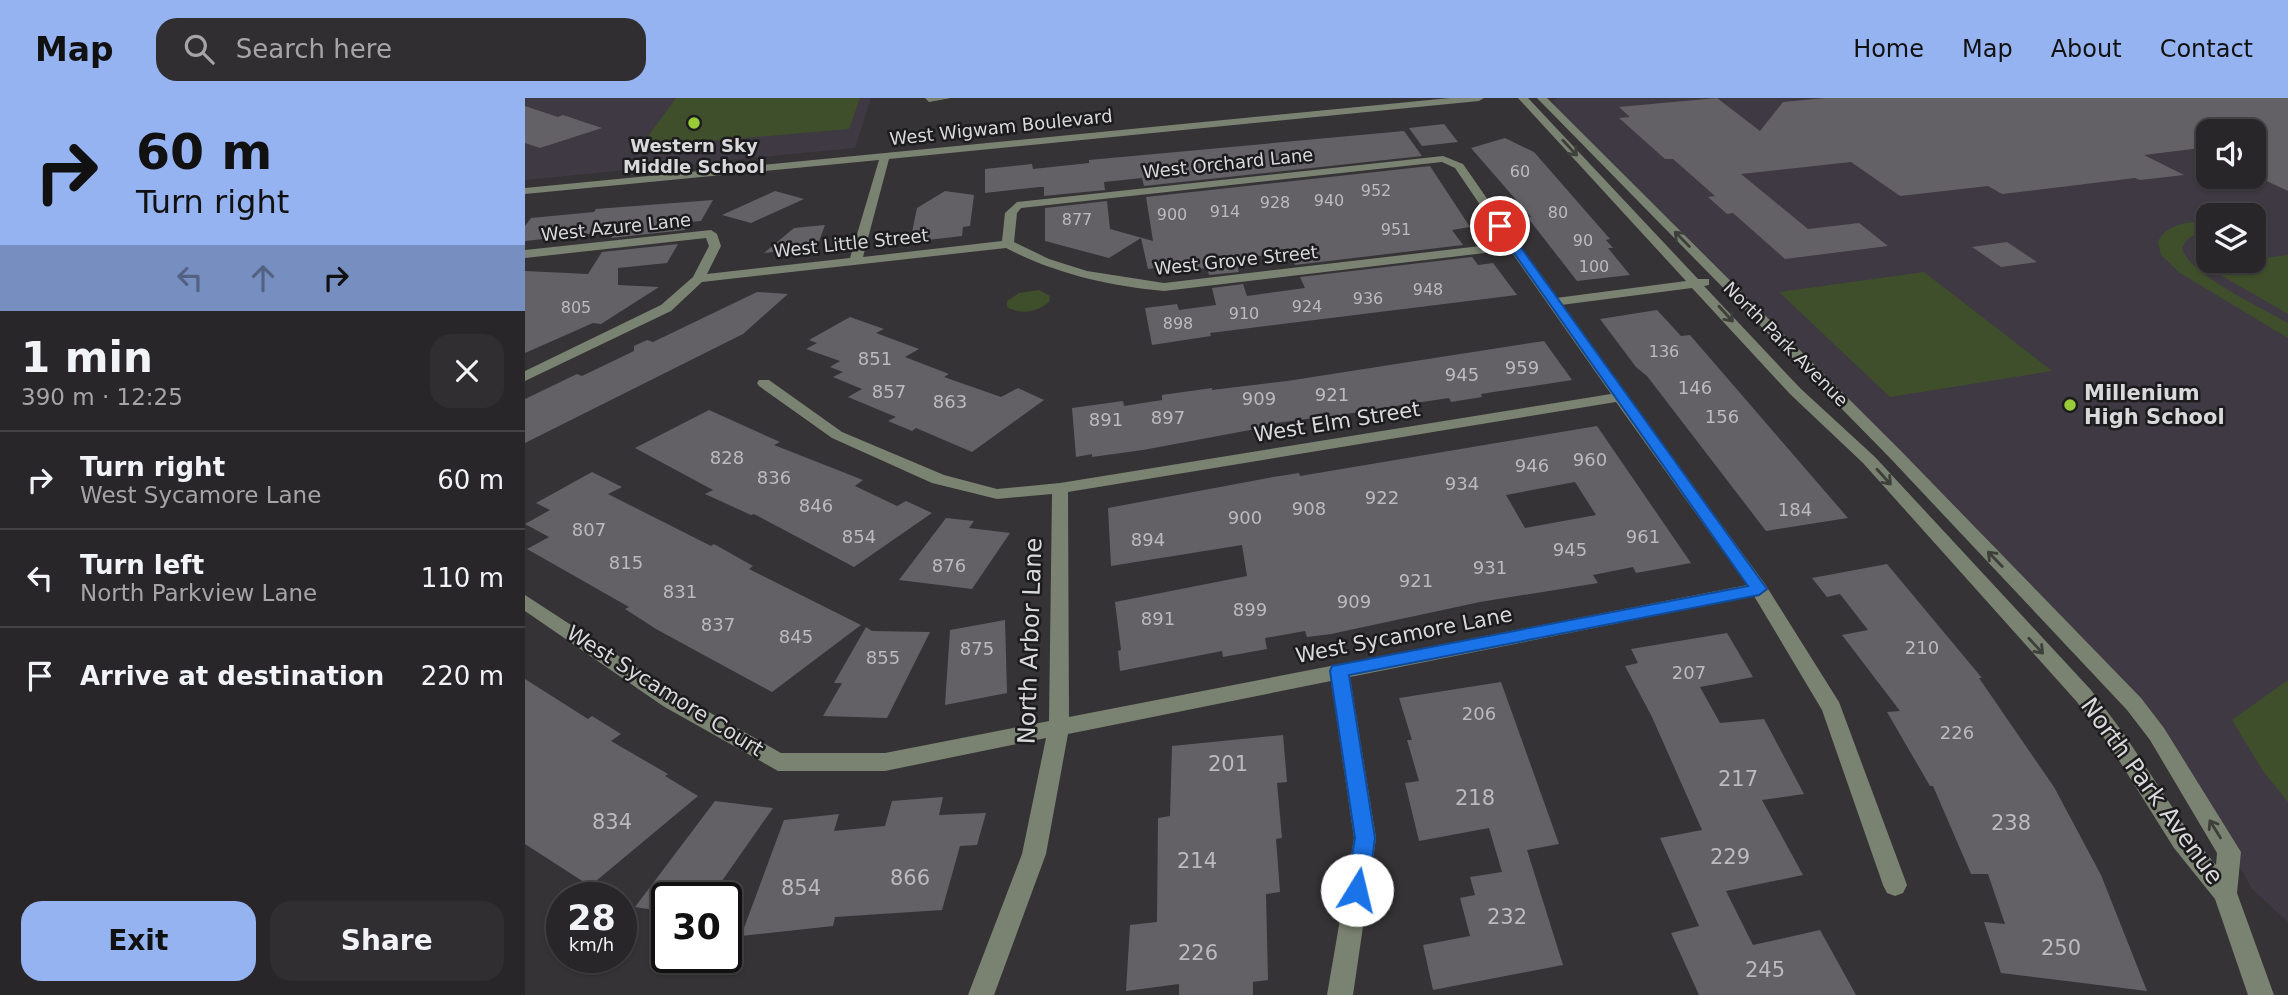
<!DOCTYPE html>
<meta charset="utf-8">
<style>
:root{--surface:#282628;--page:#302e30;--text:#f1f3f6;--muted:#a5a5a8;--line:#444345;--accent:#95b2f1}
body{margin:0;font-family:"DejaVu Sans",sans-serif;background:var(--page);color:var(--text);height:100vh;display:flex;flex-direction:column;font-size:26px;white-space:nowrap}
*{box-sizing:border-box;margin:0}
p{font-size:23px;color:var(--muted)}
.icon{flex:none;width:38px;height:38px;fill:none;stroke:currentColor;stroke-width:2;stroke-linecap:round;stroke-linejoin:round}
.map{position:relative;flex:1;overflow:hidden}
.drawer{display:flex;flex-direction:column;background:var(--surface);width:525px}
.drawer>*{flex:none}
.guide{background:#95b2f1;color:#111;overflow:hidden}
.controls{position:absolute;left:1671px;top:21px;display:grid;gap:14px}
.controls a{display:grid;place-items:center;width:70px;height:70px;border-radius:14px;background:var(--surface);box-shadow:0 2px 5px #0004,0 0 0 2px var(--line);font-size:35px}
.speed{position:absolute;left:21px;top:784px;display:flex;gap:14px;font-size:35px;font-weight:700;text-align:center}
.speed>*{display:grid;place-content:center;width:91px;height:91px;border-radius:50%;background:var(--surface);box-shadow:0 2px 5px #0004,0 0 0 2px var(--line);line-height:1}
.speed small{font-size:18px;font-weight:400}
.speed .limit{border:4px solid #111;border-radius:10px;background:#fff;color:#111}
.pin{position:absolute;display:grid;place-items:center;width:60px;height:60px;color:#fff;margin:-30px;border:4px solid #fff;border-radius:50%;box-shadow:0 2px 7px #0007}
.me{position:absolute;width:77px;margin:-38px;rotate:9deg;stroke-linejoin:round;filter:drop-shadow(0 0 5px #0008)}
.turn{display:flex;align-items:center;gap:24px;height:147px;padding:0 21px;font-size:32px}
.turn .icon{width:91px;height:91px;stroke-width:2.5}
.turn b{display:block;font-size:49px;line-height:60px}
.lanes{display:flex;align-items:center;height:66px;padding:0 21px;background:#0003;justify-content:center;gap:35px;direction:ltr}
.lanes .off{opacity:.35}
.round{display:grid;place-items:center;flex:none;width:74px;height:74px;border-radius:21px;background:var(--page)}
.overview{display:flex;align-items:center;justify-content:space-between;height:119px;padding:0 21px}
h1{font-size:42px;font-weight:600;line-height:52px}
.action{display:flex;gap:14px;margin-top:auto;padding:14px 21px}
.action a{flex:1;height:80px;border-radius:21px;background:var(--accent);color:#111;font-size:28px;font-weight:600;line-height:80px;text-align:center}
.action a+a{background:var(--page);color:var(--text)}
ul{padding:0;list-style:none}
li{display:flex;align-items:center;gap:21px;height:98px;padding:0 21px;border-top:2px solid var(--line)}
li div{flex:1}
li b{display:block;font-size:26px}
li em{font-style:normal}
header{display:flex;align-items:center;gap:42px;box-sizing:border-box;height:98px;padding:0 35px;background:var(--accent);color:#111}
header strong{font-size:33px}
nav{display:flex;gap:38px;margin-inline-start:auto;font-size:24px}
.search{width:490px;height:63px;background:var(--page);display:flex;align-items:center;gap:18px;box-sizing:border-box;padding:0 24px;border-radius:21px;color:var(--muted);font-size:26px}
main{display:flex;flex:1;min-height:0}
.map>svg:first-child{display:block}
.built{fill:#3e3942;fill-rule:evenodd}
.green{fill:#404f2b}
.building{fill:#636165;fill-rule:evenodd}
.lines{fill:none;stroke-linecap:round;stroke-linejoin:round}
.minor{fill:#7a8271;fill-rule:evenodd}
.oneway{stroke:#3d3f3a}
.route{fill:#1a73e8;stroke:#114b97;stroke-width:2}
.poi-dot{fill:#97cb38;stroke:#1c1b1d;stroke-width:2.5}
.labels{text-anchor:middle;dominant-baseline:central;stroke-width:5;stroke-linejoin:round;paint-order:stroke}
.far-number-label{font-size:16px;fill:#bcbabd}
.far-street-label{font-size:18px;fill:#d9d8da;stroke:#1c1b1d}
.far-poi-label{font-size:18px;font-weight:bold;fill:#d9d8da;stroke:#1c1b1d}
.number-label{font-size:18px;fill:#bcbabd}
.poi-label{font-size:21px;font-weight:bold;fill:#d9d8da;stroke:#1c1b1d;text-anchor:start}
.street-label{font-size:21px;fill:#d9d8da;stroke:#1c1b1d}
.near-number-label{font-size:21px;fill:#bcbabd}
.near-street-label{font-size:24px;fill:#d9d8da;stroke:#1c1b1d}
</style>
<header>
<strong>Map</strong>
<div class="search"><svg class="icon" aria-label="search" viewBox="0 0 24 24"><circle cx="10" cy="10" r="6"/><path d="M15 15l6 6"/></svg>Search here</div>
<nav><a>Home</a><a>Map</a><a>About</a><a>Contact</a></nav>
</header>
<main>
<section class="drawer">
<div class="guide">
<div class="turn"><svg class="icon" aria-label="right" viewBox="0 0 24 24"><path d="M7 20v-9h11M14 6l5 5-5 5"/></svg><div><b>60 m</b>Turn right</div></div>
<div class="lanes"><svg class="icon off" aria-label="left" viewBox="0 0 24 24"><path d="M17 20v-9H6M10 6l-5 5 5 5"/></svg><svg class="icon off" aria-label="ahead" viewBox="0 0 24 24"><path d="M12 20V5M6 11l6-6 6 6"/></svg><svg class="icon" aria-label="right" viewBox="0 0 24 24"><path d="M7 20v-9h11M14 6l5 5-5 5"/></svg></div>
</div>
<div class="overview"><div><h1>1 min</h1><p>390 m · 12:25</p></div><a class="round"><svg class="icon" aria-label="close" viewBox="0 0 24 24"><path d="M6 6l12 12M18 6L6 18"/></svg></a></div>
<ul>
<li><svg class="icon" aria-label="right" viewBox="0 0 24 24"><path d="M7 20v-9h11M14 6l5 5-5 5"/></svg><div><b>Turn right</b><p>West Sycamore Lane</p></div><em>60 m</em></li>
<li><svg class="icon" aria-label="left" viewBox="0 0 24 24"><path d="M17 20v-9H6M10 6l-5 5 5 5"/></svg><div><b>Turn left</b><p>North Parkview Lane</p></div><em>110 m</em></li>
<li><svg class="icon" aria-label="arrive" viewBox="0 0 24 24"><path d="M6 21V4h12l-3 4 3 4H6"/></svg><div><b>Arrive at destination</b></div><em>220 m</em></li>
</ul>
<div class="action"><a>Exit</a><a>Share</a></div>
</section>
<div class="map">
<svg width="1763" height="897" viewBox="0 0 1763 897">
<rect width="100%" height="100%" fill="#353336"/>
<g class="built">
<polygon points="0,0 346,0 330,50 0,82"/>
<path d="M1032 0H1763V824L1727 791 1655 660 1470 451 1030 7 1027 3ZM1684 33H1729V79H1684ZM1684 117H1729V163H1684Z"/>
</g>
<g class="green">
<polygon points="151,0 335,0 324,31 115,49"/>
<path d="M1683 123V133C1672 135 1662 138 1657 150 1663 176 1739 211 1763 225V240L1655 175 1636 157 1633 144C1641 125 1665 124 1683 123Z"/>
<polygon points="1763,157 1763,216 1680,168"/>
<polygon points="1399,174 1527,273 1365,299 1254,194"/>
<path d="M514 192 525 198 524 204C512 214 496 217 482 209V203L494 195Z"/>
<polygon points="1763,582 1763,704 1738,673 1707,622"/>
</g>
<g class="building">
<polygon points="1192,0 1235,33 1258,4 1300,0 1763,0 1763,93 1729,77 1729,33 1684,33 1684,49 1619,57 1659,77 1615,82 1610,80 1477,96 1463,88 1375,98 1326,64 1216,76 1283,131 1334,125 1363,148 1260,161 1208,115 1202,116 1183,99 1190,98 1148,61 1140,61 1094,20 1105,19 1094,9"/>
<polygon points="0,8 33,19 38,17 77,30 15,50 0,45"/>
<polygon points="919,26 933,44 897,48 884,30"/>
<polygon points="879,33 897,58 619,88 617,80 579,84 580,92 519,98 519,89 514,89 460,95 460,71 507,66 508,71 564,65 564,62"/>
<polygon points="980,40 1009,54 1085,141 1081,142 1088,150 1083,150 1105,177 1052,183 1003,120 1006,119 946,50"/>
<polygon points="905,68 945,129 927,132 938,147 770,167 764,154 710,161 714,174 684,177 682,170 648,174 647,168 623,171 616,140 584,160 520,143 520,110 582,103 585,131 628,143 621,99"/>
<polygon points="250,93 279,101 226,125 197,117"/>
<polygon points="420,93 449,97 445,128 438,129 437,138 385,144 392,110"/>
<polygon points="188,102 176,123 164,124 160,132 86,140 91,133 0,143 0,128 6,120 69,114 71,111"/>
<polygon points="300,127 292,149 239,155 269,130"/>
<polygon points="1482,144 1512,164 1476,169 1447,149"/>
<polygon points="153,146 142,165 93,170 93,187 134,189 76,226 68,225 0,255 0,173 63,176 77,154"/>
<polygon points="947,159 953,167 968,165 992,197 685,235 686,238 627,247 620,210 652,206 654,212 691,207 687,190 718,186 722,198 780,190 775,179"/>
<polygon points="232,194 263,196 218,236 0,345 0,301 52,276 57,278 109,253 109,248 122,242 128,244"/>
<polygon points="1132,212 1156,238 1165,237 1323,420 1241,433 1122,278 1111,269 1075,221"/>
<polygon points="325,219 359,231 351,235 394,251 380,259 424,276 419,279 476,299 493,290 519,302 447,354 391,330 387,333 363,323 371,319 323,299 337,291 308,279 318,274 305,269 315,263 281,251 292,245 284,242"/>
<polygon points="1019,243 1047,282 956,296 957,299 926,304 924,300 877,307 821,316 822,320 791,325 789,320 735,327 736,330 618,352 567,359 567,356 551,359 547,310 598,303 599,308 637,302 637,297 687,290 687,292 762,283"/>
<polygon points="184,312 255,344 249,347 338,382 330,388 372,408 381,403 407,415 329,469 229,416 226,417 180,396 188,392 110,350"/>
<path d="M1072 328 1166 465 1111 475 1108 469 1068 477 1073 485 955 504 806 536 782 539 780 533 740 540 742 551 698 559 697 553 595 573 593 553 596 552 590 504 722 478 717 447 586 468 583 410 748 379 774 375 775 378ZM1050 384 1071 417 1000 430 981 397Z"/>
<polygon points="67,374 97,389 83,396 186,448 189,446 228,468 224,471 336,527 247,594 131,531 100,511 104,509 2,451 24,439 0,426 25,412 11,405"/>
<polygon points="421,420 449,423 444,430 485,435 447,491 374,482"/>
<polygon points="1362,466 1457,580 1454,580 1529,689 1576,777 1622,893 1476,875 1459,824 1480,826 1463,776 1446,776 1408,688 1405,688 1362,614 1375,613 1317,537 1343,532 1315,496 1302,499 1287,480"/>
<polygon points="480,522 482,595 420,607 425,532"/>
<polygon points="341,529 347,533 405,534 362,620 298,618 317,585 309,585"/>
<polygon points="1202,535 1228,579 1175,589 1195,625 1239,621 1279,696 1237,702 1278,777 1201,793 1228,847 1295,832 1331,897 1174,897 1146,835 1174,828 1135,740 1177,732 1127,619 1100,568 1113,565 1106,551"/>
<polygon points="0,581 63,621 67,618 96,636 86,643 143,676 140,678 173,698 65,788 0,746"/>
<polygon points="976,584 1034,746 1002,752 1038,867 908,892 898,847 945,838 935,800 950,797 945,779 977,774 964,730 894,743 880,685 894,683 882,642 887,642 874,600"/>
<polygon points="758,637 762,684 752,685 757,740 751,741 755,794 741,796 743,882 728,884 728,897 654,897 654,886 601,893 605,827 632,824 633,720 645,718 647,648"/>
<polygon points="418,699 414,717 461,715 452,747 435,748 417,812 310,819 308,828 216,838 259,722 314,716 309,733 360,728 367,703"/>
<polygon points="190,703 248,710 185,800 142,800 142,814 110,809"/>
</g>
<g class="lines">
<g class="minor">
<polygon points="400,0 426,0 404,4"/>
<path d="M925 0H959L954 3 364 61 338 159 477 143 480 115 492 104 918 58 938 66 1031 200 1161 183 993 0H1003L1173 181H1184V187L1179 188 1275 290 1350 359 1566 592 1599 636 1665 736 1691 767 1692 755 1625 642 1602 612 1365 360 1012 0H1022L1377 354 1616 600 1639 630 1716 754 1712 795 1749 897H1723L1690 801 1649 750 1585 648 1552 604 1338 365 1265 296 1167 190 1036 207 1240 486 1314 604 1382 787 1378 795 1370 798 1362 795 1358 787 1297 612 1229 498 825 579 851 740 828 897H802L829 740 806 583 543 636 521 756 469 897H443L497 756 521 640 360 673H253L138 608 0 513V497L152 596 256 655H360L524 623 527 396 472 401 407 385 307 340 234 288 232 285 234 282H244L317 334 419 377 472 391 535 385 1086 296 985 152 639 193C584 188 531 176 481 150L177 184 146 213 0 283V273L136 207 168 179 184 148 181 140 0 160V152L186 132 192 136 196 148 182 176 325 160 354 62 0 96V90ZM917 64 930 70 981 145 639 185 562 173 524 161 489 144 492 115 496 110ZM1091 304 1222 487 544 619 543 394Z"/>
</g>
</g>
<defs><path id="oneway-shaft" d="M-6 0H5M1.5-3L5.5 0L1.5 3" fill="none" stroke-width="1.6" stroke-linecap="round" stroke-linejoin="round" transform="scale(1.75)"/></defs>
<g class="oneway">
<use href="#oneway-shaft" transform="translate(1045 50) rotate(47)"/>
<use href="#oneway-shaft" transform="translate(1157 141) rotate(-135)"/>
<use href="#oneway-shaft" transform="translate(1201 216) rotate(48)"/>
<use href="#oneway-shaft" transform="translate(1359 379) rotate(48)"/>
<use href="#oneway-shaft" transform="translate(1470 461) rotate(-134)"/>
<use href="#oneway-shaft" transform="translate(1511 548) rotate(47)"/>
<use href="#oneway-shaft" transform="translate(1690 731) rotate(-122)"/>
</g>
<polygon class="route" points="975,125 979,126 1242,491 1234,497 824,577 850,740 843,792 839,799 832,802 824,799 821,792 830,740 805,573 807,568 1223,488 970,128"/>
<g class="poi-dot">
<circle cx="169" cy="25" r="7"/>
<circle cx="1545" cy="307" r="7"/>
</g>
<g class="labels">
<g class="far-number-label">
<text x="995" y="73">60</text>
<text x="851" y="92">952</text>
<text x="804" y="102">940</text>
<text x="750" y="104">928</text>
<text x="700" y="113">914</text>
<text x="1033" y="114">80</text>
<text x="647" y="116">900</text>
<text x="552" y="121">877</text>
<text x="871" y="131">951</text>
<text x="1058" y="142">90</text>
<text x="1069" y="168">100</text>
<text x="903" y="191">948</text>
<text x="843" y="200">936</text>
<text x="782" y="208">924</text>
<text x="51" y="209">805</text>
<text x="719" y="215">910</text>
<text x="653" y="225">898</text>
<text x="1139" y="253">136</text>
</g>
<g class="far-street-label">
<text transform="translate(476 29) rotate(-6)">West Wigwam Boulevard</text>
<text transform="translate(703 65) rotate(-6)">West Orchard Lane</text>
<text transform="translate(91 129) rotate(-6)">West Azure Lane</text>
<text transform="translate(326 145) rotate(-6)">West Little Street</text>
<text transform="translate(711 162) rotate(-6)">West Grove Street</text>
<text transform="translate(1261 246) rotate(45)">North Park Avenue</text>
</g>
<g class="far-poi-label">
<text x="169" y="47">Western Sky<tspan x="169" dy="21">Middle School</tspan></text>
</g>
<g class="number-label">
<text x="350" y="260">851</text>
<text x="997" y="269">959</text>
<text x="937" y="276">945</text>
<text x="1170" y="289">146</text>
<text x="364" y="293">857</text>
<text x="807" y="296">921</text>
<text x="734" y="300">909</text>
<text x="425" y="303">863</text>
<text x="1197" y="318">156</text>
<text x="643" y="319">897</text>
<text x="581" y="321">891</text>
<text x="202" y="359">828</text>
<text x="1065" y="361">960</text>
<text x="1007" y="367">946</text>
<text x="249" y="379">836</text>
<text x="937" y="385">934</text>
<text x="857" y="399">922</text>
<text x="291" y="407">846</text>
<text x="784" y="410">908</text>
<text x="1270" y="411">184</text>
<text x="720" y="419">900</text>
<text x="64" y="431">807</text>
<text x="334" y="438">854</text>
<text x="1118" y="438">961</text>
<text x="623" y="441">894</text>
<text x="1045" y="451">945</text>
<text x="101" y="464">815</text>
<text x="424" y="467">876</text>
<text x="965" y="469">931</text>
<text x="891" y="482">921</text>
<text x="155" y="493">831</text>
<text x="829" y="503">909</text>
<text x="725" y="511">899</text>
<text x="633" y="520">891</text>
<text x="193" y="526">837</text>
<text x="271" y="538">845</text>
<text x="1397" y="549">210</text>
<text x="452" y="550">875</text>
<text x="358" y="559">855</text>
<text x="1164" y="574">207</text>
<text x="954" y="615">206</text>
<text x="1432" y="634">226</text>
</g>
<g class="poi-label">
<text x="1559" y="295">Millenium<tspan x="1559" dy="24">High School</tspan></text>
</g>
<g class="street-label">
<text transform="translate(812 324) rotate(-9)">West Elm Street</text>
<text transform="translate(879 537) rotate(-11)">West Sycamore Lane</text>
<text transform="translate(140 593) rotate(32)">West Sycamore Court</text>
</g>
<g class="near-number-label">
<text x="703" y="666">201</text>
<text x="1213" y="681">217</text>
<text x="950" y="700">218</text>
<text x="87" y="724">834</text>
<text x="1486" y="725">238</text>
<text x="1205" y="759">229</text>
<text x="672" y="763">214</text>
<text x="385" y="780">866</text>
<text x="276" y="790">854</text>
<text x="982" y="819">232</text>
<text x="1536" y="850">250</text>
<text x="673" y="855">226</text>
<text x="1240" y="872">245</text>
</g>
<g class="near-street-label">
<text transform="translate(505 543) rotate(-88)">North Arbor Lane</text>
<text transform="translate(1627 693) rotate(54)">North Park Avenue</text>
</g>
</g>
</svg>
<div class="controls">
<a><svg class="icon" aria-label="sound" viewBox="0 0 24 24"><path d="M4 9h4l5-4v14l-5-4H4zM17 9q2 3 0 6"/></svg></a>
<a><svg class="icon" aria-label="layers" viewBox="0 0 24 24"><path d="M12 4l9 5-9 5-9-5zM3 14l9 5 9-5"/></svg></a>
</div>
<div class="speed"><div>28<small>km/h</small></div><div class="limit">30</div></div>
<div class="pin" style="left:975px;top:128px;background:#d93025"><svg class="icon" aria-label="arrive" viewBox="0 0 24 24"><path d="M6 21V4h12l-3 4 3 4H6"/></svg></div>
<svg class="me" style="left:832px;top:792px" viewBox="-20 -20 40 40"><circle r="19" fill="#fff"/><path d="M0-13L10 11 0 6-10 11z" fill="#1a73e8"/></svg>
</div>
</main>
